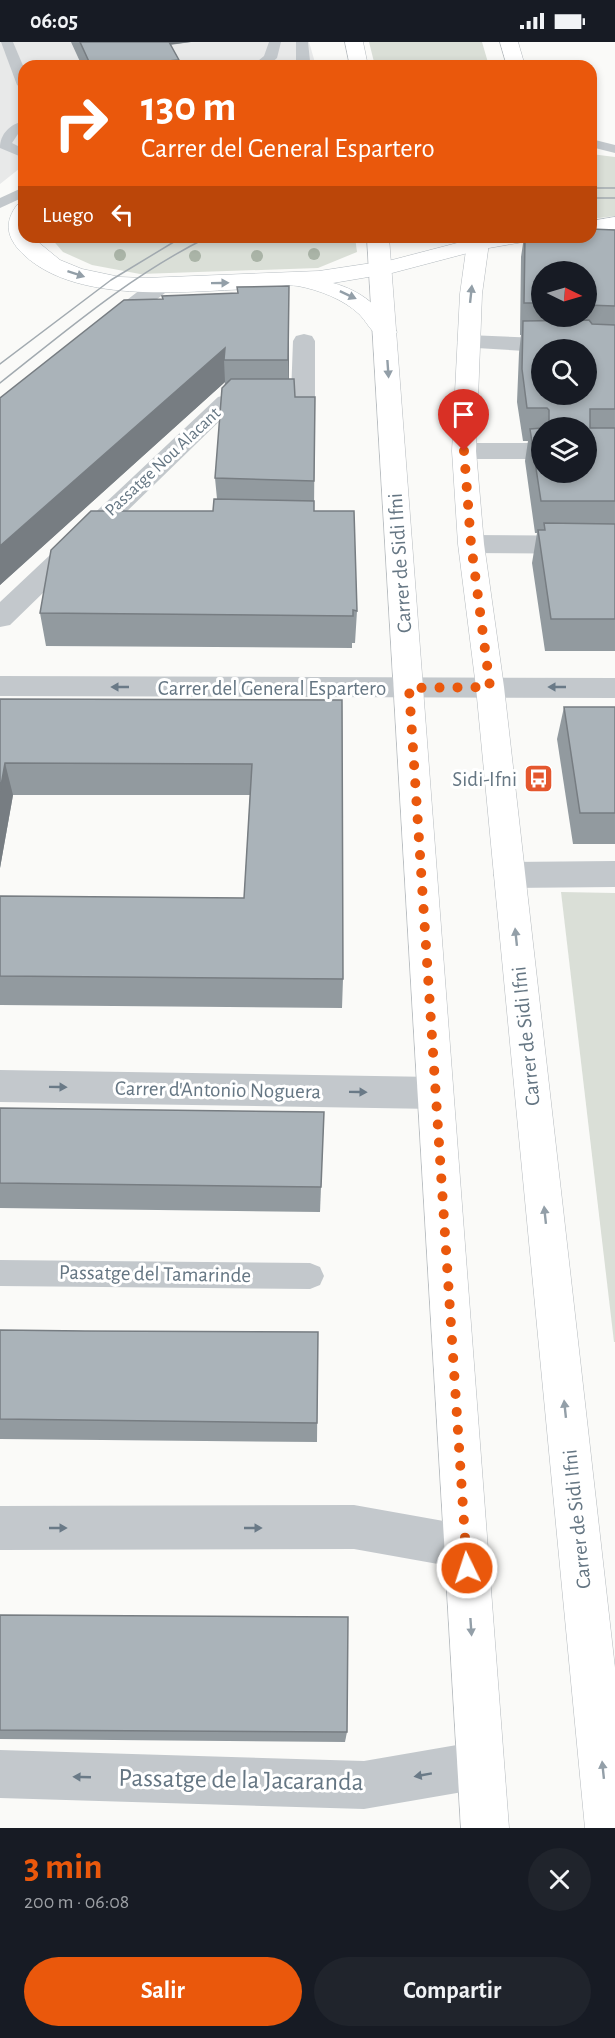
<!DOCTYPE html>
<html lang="es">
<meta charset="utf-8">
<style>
:root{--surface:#171b24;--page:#20242c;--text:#f1f3f6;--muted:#9ea1a6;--accent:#ea580c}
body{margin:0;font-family:"Alegreya Sans",sans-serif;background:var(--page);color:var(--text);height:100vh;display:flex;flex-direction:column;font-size:22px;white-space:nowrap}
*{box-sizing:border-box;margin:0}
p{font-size:20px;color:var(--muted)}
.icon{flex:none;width:33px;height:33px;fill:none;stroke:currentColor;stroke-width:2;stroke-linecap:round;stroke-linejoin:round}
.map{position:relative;height:1786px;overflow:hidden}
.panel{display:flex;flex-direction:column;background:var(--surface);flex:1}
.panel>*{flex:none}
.hud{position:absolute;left:18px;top:18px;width:579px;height:183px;border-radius:18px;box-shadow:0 3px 9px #0003;background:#ea580c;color:#fff;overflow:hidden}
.needle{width:39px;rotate:95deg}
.fabs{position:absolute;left:531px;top:219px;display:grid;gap:12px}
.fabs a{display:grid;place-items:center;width:66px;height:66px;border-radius:50%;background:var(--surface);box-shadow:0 3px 9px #0003;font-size:30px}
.pin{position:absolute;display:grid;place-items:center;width:51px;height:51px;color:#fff;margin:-62px -26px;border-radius:50% 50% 50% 0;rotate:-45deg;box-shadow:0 0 6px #0007}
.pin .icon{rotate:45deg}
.me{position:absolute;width:66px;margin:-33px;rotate:356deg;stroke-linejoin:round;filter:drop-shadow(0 0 4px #0008)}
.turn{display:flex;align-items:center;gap:21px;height:126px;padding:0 24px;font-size:27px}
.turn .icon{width:78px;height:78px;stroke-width:2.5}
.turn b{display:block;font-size:42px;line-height:51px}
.then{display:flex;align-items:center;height:57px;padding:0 24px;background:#0003;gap:12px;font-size:22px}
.round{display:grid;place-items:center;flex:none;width:63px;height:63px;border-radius:32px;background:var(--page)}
.overview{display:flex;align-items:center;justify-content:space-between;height:102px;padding:0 24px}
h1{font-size:36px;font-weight:700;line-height:45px;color:var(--accent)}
.button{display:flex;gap:12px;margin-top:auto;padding:12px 24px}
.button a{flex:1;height:69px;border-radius:36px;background:var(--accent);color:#fff;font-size:24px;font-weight:700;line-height:69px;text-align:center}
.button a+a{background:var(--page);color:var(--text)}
.status{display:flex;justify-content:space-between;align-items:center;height:42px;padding:0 30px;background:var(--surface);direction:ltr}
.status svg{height:16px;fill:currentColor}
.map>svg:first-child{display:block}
.built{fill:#e8e9e9}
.green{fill:#dadfd7}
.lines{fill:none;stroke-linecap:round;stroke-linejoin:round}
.secondary-casing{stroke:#b3babf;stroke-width:1}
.primary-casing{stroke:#b5babe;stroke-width:1}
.lane{fill:#c3c8cc;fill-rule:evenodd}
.street{fill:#c3c8cc;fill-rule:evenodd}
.secondary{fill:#fff;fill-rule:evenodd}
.primary{fill:#fff;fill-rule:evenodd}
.tram{stroke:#a2aab0;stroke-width:1.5}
.tree{fill:#aab4a7}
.wall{fill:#929a9f;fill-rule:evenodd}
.shaded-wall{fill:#777d82}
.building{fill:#aab3b9;stroke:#777d82;stroke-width:1.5;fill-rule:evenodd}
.oneway{fill:#939fa8}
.oneway2{fill:#6a7a87}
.route{stroke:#ea580c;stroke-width:10;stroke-dasharray:0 18}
.labels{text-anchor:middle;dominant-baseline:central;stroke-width:6;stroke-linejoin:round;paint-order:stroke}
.far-street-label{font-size:18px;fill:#657683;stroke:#fff}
.street-label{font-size:21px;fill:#657683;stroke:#fff}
.poi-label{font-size:21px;fill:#657683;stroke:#fff;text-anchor:end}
.near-street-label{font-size:26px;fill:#657683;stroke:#fff}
</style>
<div class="status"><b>06:05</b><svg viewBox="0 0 49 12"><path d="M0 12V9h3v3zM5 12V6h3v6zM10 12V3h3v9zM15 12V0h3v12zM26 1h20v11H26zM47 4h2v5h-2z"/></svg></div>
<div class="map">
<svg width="615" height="1786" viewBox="0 0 615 1786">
<rect width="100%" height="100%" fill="#fafaf8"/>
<polygon class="built" points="0,0 309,0 316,24 24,24 24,123 0,142"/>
<g class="green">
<polygon points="369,0 482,0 489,24 375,24"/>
<polygon points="591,112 615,115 615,174 591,177"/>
<polygon points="50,195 355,195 357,210 318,226 140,232 92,223 63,210"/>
<polygon points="561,850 615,851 615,1300 614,1300"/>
</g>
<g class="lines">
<defs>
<g id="secondary">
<path d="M24 161V195H32L60 218 82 227 120 235 145 236 319 229 392 218 480 195H533L529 199 483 207 392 231 333 241C362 249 380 265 397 290L394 295C388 296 382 298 377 293 370 288 366 279 359 272 343 257 319 248 298 244 287 242 265 246 252 247 184 249 71 264 19 208 6 193 5 179 17 163Z"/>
<polygon points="615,175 615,187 591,191 591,179"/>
</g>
<g id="primary">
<polygon points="345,0 363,0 368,24 350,24"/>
<polygon points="500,0 518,0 525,24 507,24"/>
<polygon points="367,195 389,195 509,1786 461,1786"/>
<polygon points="471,195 493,195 489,201 482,252 476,409 484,502 504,645 615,1626 615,1786 585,1786 476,645 458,502 452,409 460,252 467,201"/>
</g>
</defs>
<use href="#secondary" class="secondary-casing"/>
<use href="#primary" class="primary-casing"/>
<g class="lane">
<polygon points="1,0 13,0 24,26 24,47 17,43"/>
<polygon points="269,0 281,0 277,16 268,24 252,24 264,14"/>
<polygon points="296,0 308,0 310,19 305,24 291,24 296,18"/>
<path d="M24 79V89L18 92 12 101 24 107V116L0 106C0 92 10 82 24 79Z"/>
<polygon points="591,97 615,103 615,111 591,105"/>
<polygon points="24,145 24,155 0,166 0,156"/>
<polygon points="0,1218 310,1221 320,1225 324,1234 320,1243 310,1247 0,1244"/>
</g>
<g class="street">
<polygon points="161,236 169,238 172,243 169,248 114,290 106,292 98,290 95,285 98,280 153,238"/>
<polygon points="304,292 312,294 315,299 315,360 311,365 303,367 232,367 10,583 0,585 0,560 218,355 226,353 291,353 293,299 296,294"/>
<polygon points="468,293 615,299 615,313 586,312 586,308 542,308 542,310 460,305 457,300 460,295"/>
<polygon points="464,401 542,401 542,417 464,417 455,414 452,409 455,404"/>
<polygon points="471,493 615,494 615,512 471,511 462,508 458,502 462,496"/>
<polygon points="0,634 615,636 615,656 0,654"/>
<polygon points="615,819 615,845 509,846 498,842 493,833 498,824 509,820"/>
<polygon points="0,1028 435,1035 448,1040 453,1051 448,1062 435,1067 0,1060"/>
<polygon points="354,1463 466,1483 481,1490 488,1505 481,1520 466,1527 354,1507 0,1508 0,1464"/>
<polygon points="480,1699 497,1706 504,1723 497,1740 480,1747 364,1767 0,1756 0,1708 364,1719"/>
</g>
<use href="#secondary" class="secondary"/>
<use href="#primary" class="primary"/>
<g class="tram">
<polyline points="591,146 615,146"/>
<polyline points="591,156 615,156"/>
<polyline points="0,322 111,238 182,195"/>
<path d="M0 341C67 288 131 233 208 195"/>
</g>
</g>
<g class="tree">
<circle cx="314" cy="212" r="6"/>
<circle cx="120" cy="213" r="6"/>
<circle cx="195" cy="214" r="6"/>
<circle cx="257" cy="214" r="6"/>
</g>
<g class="wall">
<polygon points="71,0 191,0 170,3 179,18 180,24 82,24"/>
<path d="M615 188V609H545L532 521 537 491H535L525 419 528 399H523L517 360 519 311 521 293H520L521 215 524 195H591ZM542 230H586V274H542ZM542 386H586L542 430Z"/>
<polygon points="237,245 289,277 289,337 295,355 315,355 314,469 357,569 355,601 352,601 352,606 46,604 40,571 213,469 217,457 215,436 225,340 0,543 0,356 162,257 162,254 238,251"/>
<polygon points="0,657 342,658 343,937 342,966 0,963 0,854 244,856 250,753 13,753 0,826"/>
<polygon points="564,665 615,665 615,802 573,802 557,697"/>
<polygon points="0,1066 324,1070 320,1170 0,1166"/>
<polygon points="0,1288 85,1289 318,1290 317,1400 0,1397"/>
<polygon points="0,1573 347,1690 345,1700 0,1697"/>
</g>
<g class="shaded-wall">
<polygon points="156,0 191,0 157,4"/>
<polygon points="179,18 180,24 169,24 169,19"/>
<polygon points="289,244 289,351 288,318"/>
<polygon points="225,306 224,318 225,340 0,543 0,504"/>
<polygon points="5,721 13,753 0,826 0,749"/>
</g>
<g class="building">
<polygon points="80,0 169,0 179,18 169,19 172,24 91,24"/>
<polygon points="591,187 615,188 615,264 586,263 586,230 542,230 542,261 524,261 525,195 591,195"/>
<polygon points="289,244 288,318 224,318 225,306 0,504 0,356 124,258 163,257 162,254 238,251 237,245"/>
<path d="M589 278 592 282 615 283V367H590V386H615V459H541L530 387 542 386V430H586V386H549V368L547 366H527L522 327 523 279ZM542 308H586V352H542Z"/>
<polygon points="231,337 294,337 295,355 315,355 314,439 215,436 222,346"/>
<polygon points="214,457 314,459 314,469 354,469 357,569 353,568 353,574 40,571 51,508 91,469 213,469"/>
<polygon points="544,481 615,482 615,577 551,577 538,488 545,488"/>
<polygon points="0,657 342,658 343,937 0,934 0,854 244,856 252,722 5,721 0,749"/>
<polygon points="564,665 615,665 615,771 580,771"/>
<polygon points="0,1066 324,1070 321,1145 0,1141"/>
<polygon points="0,1288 85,1289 318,1290 317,1381 0,1377"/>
<polygon points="0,1573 348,1575 347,1690 0,1688"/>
</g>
<defs><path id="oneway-solid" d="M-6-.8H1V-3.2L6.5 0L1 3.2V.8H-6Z" transform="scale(1.5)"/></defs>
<g class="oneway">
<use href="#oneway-solid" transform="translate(76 232) rotate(18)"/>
<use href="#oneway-solid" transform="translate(220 241) rotate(-1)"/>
<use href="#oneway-solid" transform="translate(471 252) rotate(-84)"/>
<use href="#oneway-solid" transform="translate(348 253) rotate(25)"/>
<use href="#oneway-solid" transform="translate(388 327) rotate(86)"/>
<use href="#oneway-solid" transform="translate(516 895) rotate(-96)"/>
<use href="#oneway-solid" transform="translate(545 1173) rotate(-96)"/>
<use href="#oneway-solid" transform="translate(565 1367) rotate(-96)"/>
<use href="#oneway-solid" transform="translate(471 1585) rotate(86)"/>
<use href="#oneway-solid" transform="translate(603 1728) rotate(-96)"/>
</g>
<g class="oneway2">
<use href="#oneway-solid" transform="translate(120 645) rotate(-180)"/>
<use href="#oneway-solid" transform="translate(557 645) rotate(-180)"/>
<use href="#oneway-solid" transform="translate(58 1045) rotate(1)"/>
<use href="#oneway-solid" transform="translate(358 1050) rotate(1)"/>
<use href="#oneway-solid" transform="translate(58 1486)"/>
<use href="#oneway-solid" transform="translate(253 1486)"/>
<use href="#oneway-solid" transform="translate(423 1733) rotate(170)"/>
<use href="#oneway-solid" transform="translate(82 1735) rotate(-178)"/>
</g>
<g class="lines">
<polyline class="route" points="464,409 471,502 490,645 409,646 467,1526"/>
</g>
<defs>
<symbol id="bus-square" viewBox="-11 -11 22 22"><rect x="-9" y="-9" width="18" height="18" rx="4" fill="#e4572e" stroke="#fff"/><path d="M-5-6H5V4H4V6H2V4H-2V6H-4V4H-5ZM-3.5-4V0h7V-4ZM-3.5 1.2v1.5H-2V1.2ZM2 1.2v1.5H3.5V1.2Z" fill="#fff"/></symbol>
</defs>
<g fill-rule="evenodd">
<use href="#bus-square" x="522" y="720" width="33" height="33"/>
</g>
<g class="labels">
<g class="far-street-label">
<text transform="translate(163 420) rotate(-43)">Passatge Nou Alacant</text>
</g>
<g class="street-label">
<text transform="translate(400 521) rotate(-94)">Carrer de Sidi Ifni</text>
<text x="272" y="646">Carrer del General Espartero</text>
<text transform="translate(526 994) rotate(-96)">Carrer de Sidi Ifni</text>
<text transform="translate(218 1048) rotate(1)">Carrer d'Antonio Noguera</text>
<text transform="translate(155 1232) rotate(1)">Passatge del Tamarinde</text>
<text transform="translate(577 1477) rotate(-96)">Carrer de Sidi Ifni</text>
</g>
<g class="poi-label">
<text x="517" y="737">Sidi-Ifni</text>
</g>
<g class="near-street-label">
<text transform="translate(241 1738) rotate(1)">Passatge de la Jacaranda</text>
</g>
</g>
</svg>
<div class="fabs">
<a><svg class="needle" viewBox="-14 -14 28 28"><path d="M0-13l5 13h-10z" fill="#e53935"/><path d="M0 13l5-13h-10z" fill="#9ea1a6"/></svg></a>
<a><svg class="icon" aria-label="search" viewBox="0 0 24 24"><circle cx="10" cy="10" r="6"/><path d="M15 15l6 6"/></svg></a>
<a><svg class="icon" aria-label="layers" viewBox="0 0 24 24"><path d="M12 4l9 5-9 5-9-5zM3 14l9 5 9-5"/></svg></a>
</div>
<div class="pin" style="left:464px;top:409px;background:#d93025"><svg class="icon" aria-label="arrive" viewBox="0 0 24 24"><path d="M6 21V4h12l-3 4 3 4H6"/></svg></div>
<svg class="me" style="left:467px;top:1526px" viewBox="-20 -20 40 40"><circle r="17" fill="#ea580c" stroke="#fff" stroke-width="3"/><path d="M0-11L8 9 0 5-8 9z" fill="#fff"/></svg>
<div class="hud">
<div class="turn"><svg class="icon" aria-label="right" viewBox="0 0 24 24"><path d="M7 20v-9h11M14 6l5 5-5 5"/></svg><div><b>130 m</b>Carrer del General Espartero</div></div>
<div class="then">Luego<svg class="icon" aria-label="left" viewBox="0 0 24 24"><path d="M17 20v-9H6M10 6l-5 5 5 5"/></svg></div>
</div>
</div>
<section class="panel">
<div class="overview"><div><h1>3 min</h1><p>200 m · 06:08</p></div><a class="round"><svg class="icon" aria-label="close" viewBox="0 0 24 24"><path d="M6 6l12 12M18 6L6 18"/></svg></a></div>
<div class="button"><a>Salir</a><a>Compartir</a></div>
</section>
